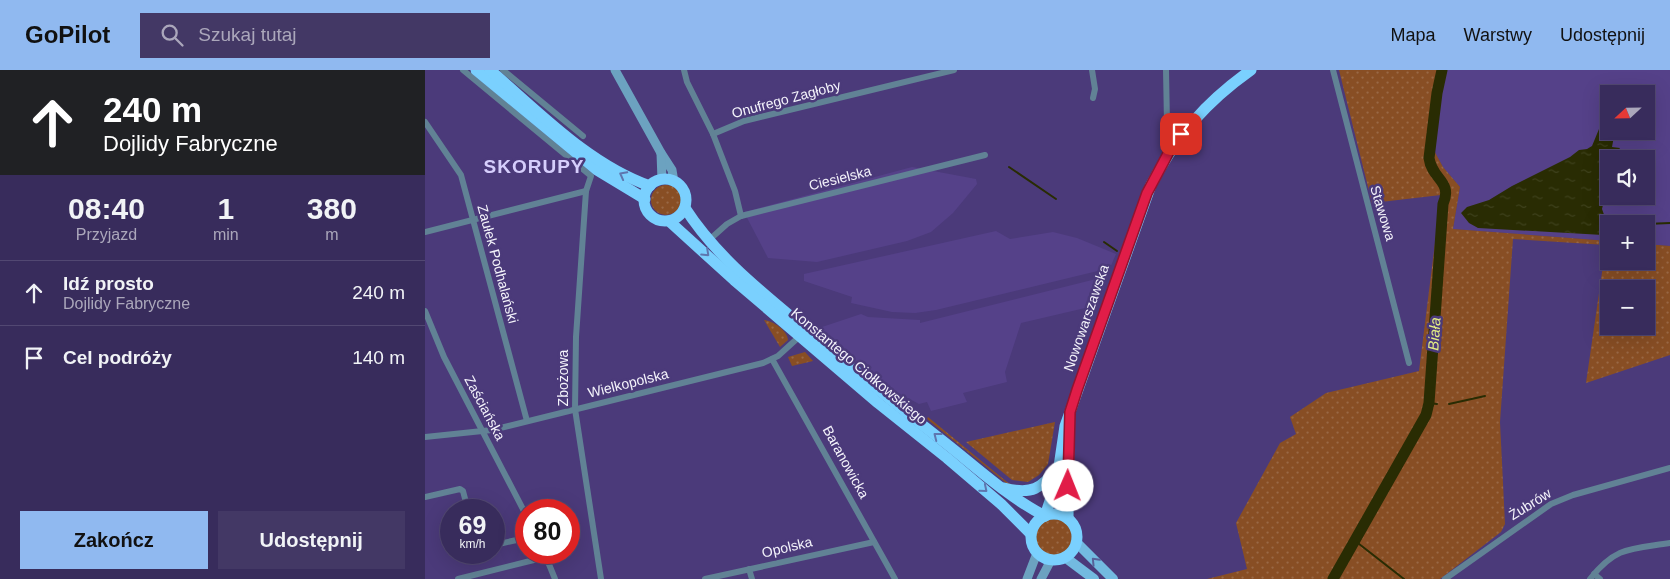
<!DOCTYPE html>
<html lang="pl">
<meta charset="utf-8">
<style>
:root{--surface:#382c5c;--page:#433865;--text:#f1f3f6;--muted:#aba7bb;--line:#524872;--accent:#90b9f0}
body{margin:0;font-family:Helvetica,sans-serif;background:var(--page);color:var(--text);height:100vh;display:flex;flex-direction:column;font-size:19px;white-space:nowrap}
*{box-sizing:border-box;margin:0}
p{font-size:16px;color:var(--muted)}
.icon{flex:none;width:28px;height:28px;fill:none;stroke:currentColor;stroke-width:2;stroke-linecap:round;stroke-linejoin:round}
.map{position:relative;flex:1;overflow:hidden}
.details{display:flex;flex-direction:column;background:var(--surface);width:425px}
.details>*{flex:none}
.top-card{background:#202124;color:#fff;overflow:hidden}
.needle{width:32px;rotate:248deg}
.tools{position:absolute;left:1175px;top:15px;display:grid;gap:10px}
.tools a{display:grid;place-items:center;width:55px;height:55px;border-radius:0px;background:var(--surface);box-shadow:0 5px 20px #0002,0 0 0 1px var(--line);font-size:25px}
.speed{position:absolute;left:15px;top:429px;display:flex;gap:10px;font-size:25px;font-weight:700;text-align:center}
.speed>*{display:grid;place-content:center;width:65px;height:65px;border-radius:50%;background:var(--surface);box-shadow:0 5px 20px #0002,0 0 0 1px var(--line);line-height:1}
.speed small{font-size:12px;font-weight:400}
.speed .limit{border:8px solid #d22;background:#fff;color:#111}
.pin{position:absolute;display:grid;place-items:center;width:42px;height:42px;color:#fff;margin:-21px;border-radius:10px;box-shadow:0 2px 8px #0006}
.me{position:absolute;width:55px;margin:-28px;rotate:1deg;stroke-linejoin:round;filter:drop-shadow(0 0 4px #0008)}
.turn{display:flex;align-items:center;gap:18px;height:105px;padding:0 20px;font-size:22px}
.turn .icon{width:65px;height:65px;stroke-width:2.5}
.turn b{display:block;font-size:35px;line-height:42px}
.eta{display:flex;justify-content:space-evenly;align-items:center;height:85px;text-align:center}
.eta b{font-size:30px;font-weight:700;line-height:35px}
.button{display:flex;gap:10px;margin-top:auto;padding:10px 20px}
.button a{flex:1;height:58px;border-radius:0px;background:var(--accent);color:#111;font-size:20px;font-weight:700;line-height:58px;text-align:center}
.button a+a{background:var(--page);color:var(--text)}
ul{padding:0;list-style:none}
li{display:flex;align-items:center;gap:15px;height:65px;padding:0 20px;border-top:1px solid var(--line)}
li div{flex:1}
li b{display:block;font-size:19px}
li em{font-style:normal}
header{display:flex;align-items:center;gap:30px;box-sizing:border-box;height:70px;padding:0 25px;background:var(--accent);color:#111}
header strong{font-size:24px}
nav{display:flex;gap:28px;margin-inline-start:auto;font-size:18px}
.search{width:350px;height:45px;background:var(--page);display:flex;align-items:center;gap:12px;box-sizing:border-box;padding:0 18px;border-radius:0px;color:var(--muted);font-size:19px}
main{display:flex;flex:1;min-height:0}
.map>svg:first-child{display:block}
.built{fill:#554189;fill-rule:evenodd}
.grass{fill:url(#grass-dots);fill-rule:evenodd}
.water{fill:url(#water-ripples)}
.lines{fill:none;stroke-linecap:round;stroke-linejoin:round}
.stream{stroke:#292c03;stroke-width:2}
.river{stroke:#292c03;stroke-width:11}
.street{stroke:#618295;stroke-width:6}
.secondary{stroke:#6ca2c0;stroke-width:9}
.primary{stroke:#73bae0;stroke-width:10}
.highway{stroke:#7ad0fe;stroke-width:11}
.oneway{stroke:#5e76af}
.oneway2{stroke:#576099}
.route-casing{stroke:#92132f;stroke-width:12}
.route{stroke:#e11d48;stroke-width:9}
.labels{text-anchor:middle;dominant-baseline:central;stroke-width:5;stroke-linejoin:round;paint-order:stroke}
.street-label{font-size:14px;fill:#f4f3fb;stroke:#4b3a7a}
.water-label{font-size:15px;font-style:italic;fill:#e3ed84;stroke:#4b3a7a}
.district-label{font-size:19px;font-weight:bold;letter-spacing:1px;fill:#d6cefc;stroke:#4b3a7a}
</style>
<header>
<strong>GoPilot</strong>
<div class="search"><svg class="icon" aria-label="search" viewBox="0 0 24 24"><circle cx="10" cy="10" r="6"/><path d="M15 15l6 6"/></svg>Szukaj tutaj</div>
<nav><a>Mapa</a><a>Warstwy</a><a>Udostępnij</a></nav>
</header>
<main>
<section class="details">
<div class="top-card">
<div class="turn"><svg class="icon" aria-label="ahead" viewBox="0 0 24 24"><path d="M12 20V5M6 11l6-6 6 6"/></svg><div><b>240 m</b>Dojlidy Fabryczne</div></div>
</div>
<div class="eta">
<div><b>08:40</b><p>Przyjazd</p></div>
<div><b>1</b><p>min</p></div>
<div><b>380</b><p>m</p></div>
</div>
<ul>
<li><svg class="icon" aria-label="ahead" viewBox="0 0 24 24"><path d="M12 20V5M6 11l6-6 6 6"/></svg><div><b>Idź prosto</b><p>Dojlidy Fabryczne</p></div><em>240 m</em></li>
<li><svg class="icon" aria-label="arrive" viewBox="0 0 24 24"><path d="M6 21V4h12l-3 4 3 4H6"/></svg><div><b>Cel podróży</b></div><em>140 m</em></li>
</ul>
<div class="button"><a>Zakończ</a><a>Udostępnij</a></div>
</section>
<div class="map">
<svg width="1245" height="509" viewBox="0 0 1245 509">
<defs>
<pattern id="grass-dots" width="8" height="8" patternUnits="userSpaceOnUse" patternTransform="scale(1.25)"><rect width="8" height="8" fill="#884e24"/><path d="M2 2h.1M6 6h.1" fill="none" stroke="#996845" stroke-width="1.8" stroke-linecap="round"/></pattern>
<pattern id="water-ripples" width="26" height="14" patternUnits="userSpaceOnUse" patternTransform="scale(1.25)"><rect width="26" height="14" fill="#292c03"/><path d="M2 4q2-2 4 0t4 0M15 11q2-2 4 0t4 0" fill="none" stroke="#3e411c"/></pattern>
</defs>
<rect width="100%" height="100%" fill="#4b3a7a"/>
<g class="built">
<path d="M1020 0H1245V176L1221 174V154H1184V171L1028 159 1035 117 1018 97 1006 75 1017 3ZM1184 24H1221V61H1184ZM1184 89H1221V126H1184Z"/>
<polygon points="487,97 551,109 552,114 528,143 506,162 482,171 392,192 343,188 319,142"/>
<polygon points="571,161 585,169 628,162 652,168 691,184 685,198 511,240 490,243 467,242 426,233 427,227 379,211 379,204"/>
<polygon points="683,206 673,235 596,253 580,302 582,312 538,323 542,332 506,341 502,332 494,334 481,327 475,329 391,259 436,244 443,247 495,250 495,253"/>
</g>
<g class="grass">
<path d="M914 0H1020L1017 3 1006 75 1018 97 1035 117 1028 159 1184 171V191H1221V174L1245 176V285L1161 313 1181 175 1088 169 1075 352 1080 454 1076 462 1015 509H782L822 499 811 453 855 373 871 364 865 347 901 323 994 301 1016 125 947 133ZM1184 219H1221V256H1184Z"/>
<circle cx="241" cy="130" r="15"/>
<path d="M339 250C348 251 362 260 363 270L355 277Z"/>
<polygon points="380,282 388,291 367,296 363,287"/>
<polygon points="503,347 582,412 589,416 581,413 502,349"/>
<polygon points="630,352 623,394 614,405 603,412 587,410 541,372"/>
<circle cx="629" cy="467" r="18"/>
</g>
<polygon class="water" points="1184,58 1184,61 1190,61 1187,77 1195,78 1188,89 1184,89 1184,110 1177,139 1182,153 1178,165 1053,158 1044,153 1036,143 1042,137 1064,130 1087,116 1145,87 1154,80 1162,79 1167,76 1174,59"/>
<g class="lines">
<g class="stream">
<polyline points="584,97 631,129"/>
<polyline points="1182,153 1185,154"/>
<polyline points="1221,154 1245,153"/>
<polyline points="679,172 692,181"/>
<polyline points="1004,333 1012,334"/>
<polyline points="1024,334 1060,326"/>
<polyline points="929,470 979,509"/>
</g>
<path class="river" d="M908 509 1001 345 1004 333 1018 134C1028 111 1007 110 1004 88L1012 23 1017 0"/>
<g class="street">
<polyline points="38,0 166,106 161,121 151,267 150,339 176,509"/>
<polyline points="78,0 158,66"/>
<polyline points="259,0 262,12 288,64 310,121 316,146"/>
<polyline points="667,0 670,19 668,28"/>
<polyline points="741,0 742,53 754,67"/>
<polyline points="908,0 984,293"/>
<polyline points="0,52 36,105 102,351"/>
<polyline points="288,64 319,51 529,0"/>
<polyline points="0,162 161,121"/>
<polyline points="283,171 302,154 316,146 560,85"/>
<polyline points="0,241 19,287 101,445"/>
<polyline points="347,289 470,509"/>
<polyline points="0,367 67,360 338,293 353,286 375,266"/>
<polyline points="0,427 35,419 38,421 43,440"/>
<polyline points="69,475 101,468"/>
<polyline points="119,482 130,509"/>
<polyline points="324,499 327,509"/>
<polyline points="1169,504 1175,509"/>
<polyline points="33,509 121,487"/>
<polyline points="280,509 449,472"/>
<polyline points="1020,509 1126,434 1148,425 1245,398"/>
<path d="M1165 509C1191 476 1206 479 1245 473"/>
</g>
<g class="secondary">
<polyline points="190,0 236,83 247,100 249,112"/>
<polyline points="236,83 237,110"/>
<polyline points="602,509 612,483"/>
<polyline points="616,509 626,490"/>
</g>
<g class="primary">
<polyline points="652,473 688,509"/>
<polyline points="641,488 669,509"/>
</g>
<g class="highway">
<polyline points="51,0 172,100 220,129"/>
<path d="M65 0C114 42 163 94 225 116"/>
<circle cx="240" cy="130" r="21"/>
<path d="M260 138C289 183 329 216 370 250 417 290 465 330 514 368 548 394 581 426 620 446"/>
<polyline points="244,151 309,210 453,333 522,388 576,434 606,464"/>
<path d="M579 418C607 425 616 419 633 397"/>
<circle cx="629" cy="467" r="23"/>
<path d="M620 446 632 410 640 356 726 115C752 65 781 32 826 0"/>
<polyline points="643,449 644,361"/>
</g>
</g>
<defs><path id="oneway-chevron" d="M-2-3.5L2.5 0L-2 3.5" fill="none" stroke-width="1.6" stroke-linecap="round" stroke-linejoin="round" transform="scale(1.25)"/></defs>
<g class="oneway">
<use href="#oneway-chevron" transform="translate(198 105) rotate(-152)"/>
<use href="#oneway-chevron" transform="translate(281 183) rotate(43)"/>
<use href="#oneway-chevron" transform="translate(512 366) rotate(-142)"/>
<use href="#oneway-chevron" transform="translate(559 419) rotate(40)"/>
</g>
<use class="oneway2" href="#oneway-chevron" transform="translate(670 491) rotate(-134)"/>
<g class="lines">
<defs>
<polyline id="route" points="643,416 645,342 652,320 722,123 746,78 756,64"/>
</defs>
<use href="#route" class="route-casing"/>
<use href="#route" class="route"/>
</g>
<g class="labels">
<g class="street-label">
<text transform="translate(361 29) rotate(-15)">Onufrego Zagłoby</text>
<text transform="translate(415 108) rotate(-14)">Ciesielska</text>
<text transform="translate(958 143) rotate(73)">Stawowa</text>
<text transform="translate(73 194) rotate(75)">Zaułek Podhalański</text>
<text transform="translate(661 248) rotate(-71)">Nowowarszawska</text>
<text transform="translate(434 296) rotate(40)">Konstantego Ciołkowskiego</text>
<text transform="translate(138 308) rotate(-90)">Zbożowa</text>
<text transform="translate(203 313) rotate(-14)">Wielkopolska</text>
<text transform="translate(60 338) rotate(62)">Zaściańska</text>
<text transform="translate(421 392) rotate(61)">Baranowicka</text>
<text transform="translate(1105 434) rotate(-32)">Żubrów</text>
<text transform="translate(362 477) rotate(-13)">Opolska</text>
</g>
<g class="water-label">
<text transform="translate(1009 264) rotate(-86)">Biała</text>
</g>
<g class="district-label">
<text x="109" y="96">SKORUPY</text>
</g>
</g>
</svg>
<div class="tools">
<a><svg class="needle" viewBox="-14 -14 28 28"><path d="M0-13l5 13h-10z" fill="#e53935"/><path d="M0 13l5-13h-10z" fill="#aba7bb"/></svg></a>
<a><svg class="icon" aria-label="sound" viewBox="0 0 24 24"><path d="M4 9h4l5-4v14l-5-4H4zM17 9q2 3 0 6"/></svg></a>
<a>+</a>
<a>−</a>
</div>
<div class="speed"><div>69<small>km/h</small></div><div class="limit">80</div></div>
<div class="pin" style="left:756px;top:64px;background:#d93025"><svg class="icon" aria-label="arrive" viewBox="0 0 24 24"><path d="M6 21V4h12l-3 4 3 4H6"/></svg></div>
<svg class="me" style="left:643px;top:416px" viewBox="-20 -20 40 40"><circle r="19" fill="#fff"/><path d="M0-13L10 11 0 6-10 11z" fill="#e11d48"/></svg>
</div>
</main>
